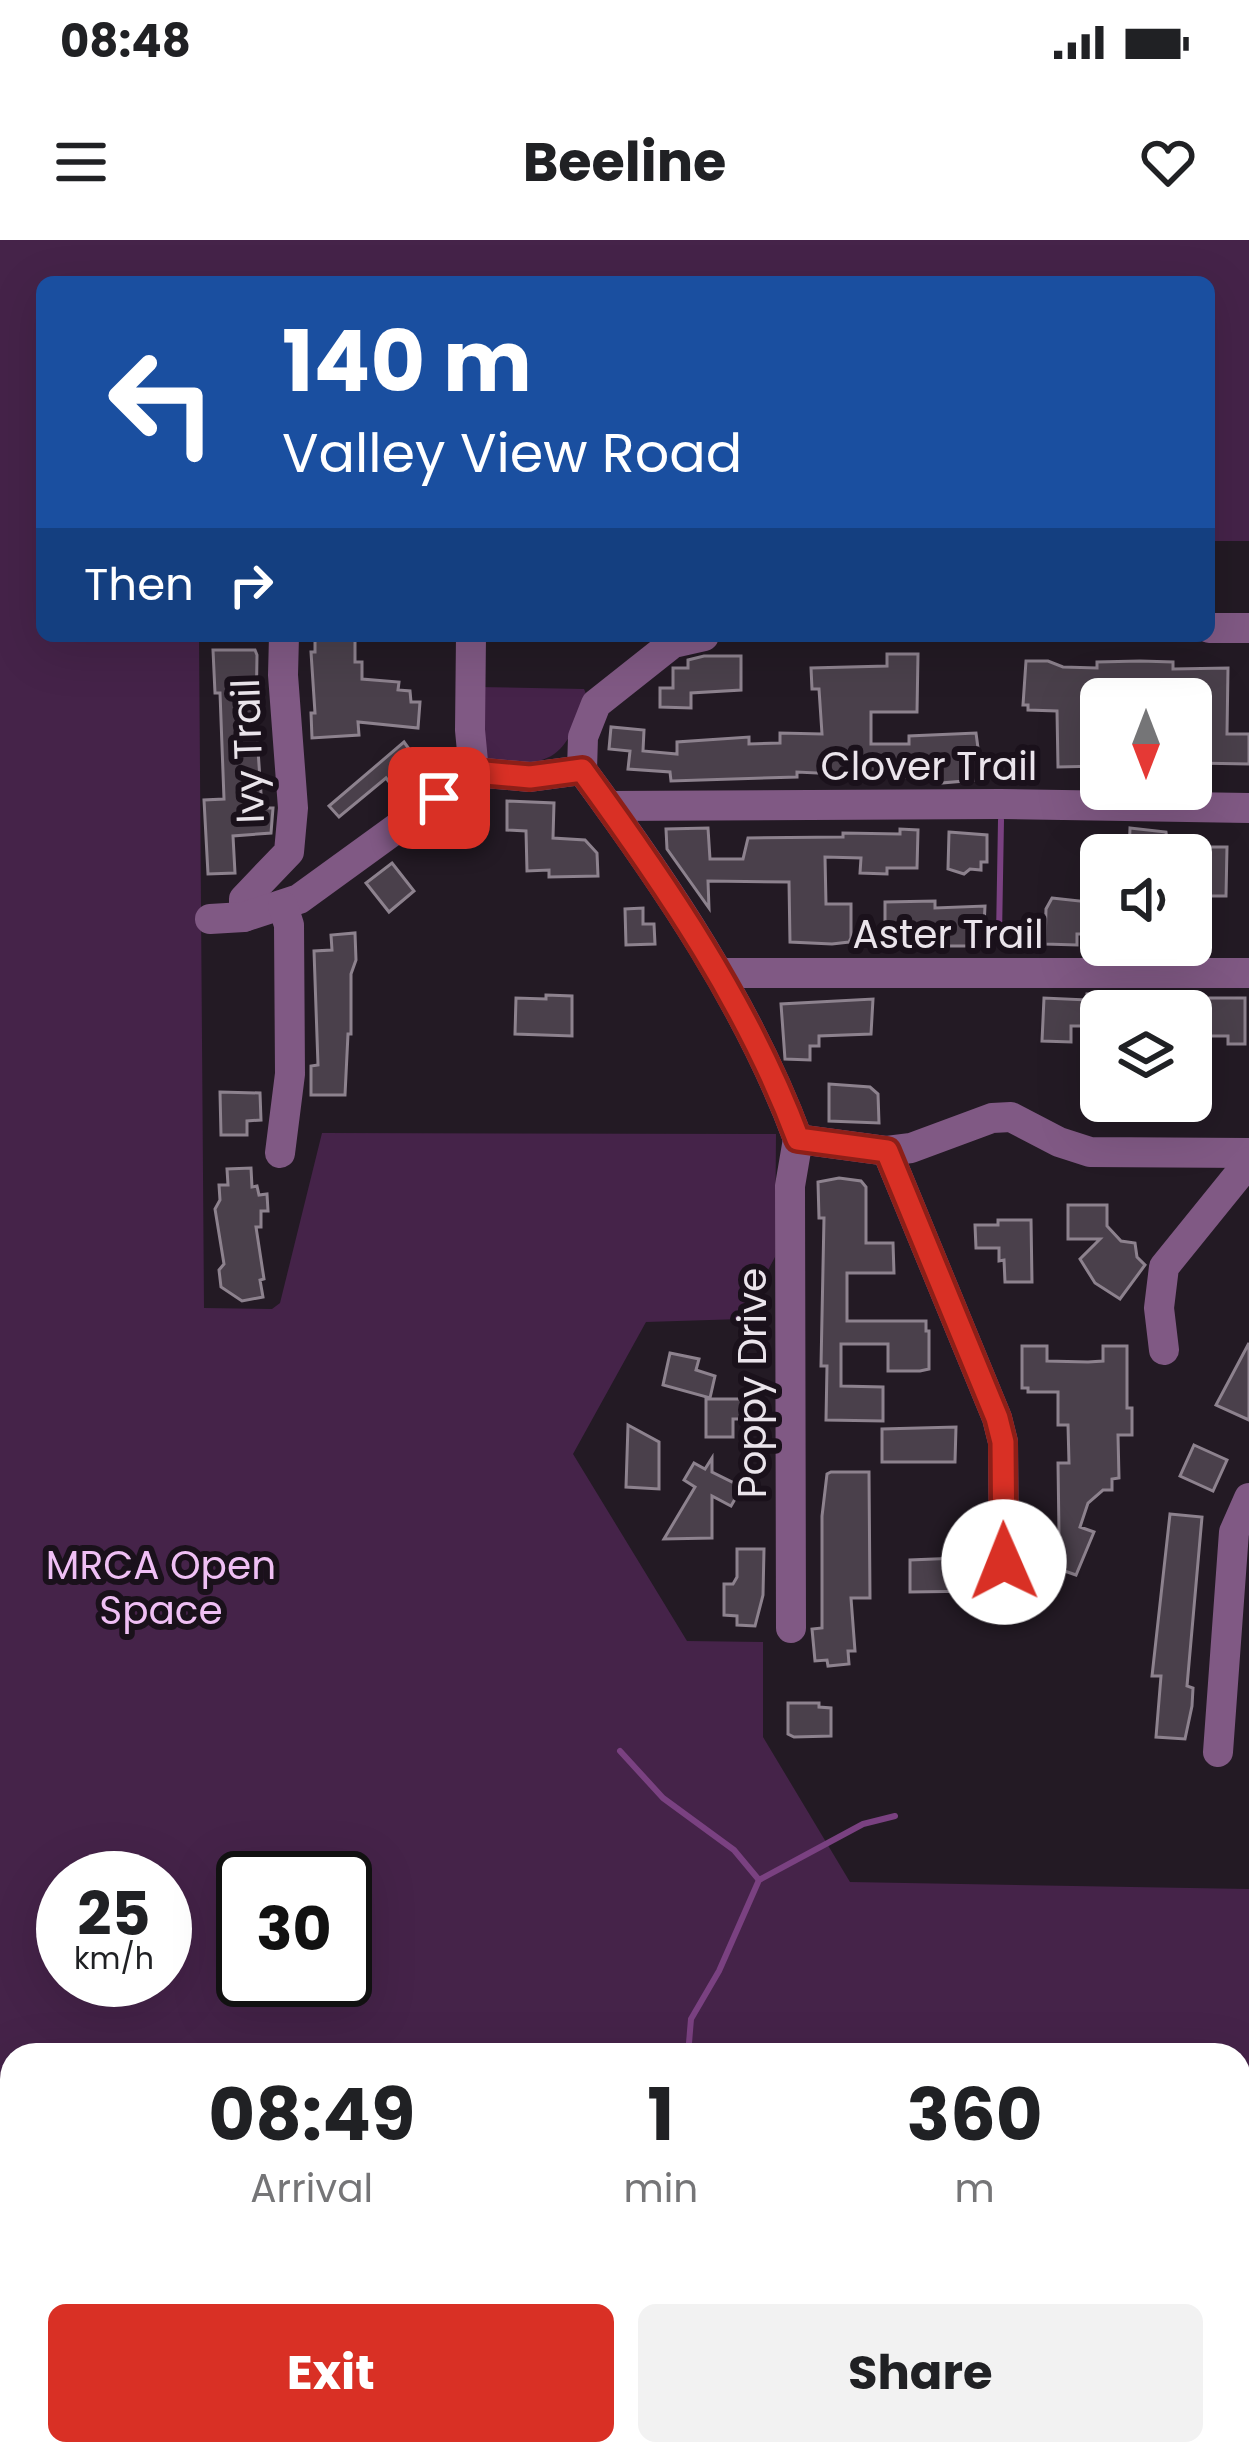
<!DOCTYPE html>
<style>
:root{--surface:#fff;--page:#f2f2f2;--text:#202124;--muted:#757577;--accent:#d93025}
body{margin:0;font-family:Poppins,sans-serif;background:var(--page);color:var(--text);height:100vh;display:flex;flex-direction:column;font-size:45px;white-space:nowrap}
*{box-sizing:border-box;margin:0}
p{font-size:39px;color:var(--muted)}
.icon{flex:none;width:66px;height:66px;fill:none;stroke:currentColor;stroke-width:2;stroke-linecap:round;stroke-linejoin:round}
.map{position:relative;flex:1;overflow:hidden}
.side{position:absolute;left:0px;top:1803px;width:1251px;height:423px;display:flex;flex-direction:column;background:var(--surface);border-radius:36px 36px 0 0;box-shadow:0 12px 48px #0002}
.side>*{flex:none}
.guide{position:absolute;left:36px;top:36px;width:1179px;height:366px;border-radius:18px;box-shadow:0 12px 48px #0002;background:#1a4fa0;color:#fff;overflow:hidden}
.needle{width:78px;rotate:180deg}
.tools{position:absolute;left:1080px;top:438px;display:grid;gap:24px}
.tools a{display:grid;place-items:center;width:132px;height:132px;border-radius:18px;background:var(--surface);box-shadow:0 12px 48px #0002;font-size:60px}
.speed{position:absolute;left:36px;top:1611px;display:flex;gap:24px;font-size:60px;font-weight:700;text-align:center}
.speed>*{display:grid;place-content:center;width:156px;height:156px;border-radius:50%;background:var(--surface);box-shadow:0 12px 48px #0002;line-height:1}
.speed small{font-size:30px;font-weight:400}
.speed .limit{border:6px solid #111;border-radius:18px;background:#fff;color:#111}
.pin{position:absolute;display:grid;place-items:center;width:102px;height:102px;color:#fff;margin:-51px;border-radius:24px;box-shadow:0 6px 18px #0006}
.me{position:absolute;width:132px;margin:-66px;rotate:359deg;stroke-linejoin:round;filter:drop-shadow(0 0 9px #0008)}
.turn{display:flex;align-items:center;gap:42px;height:252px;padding:0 48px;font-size:54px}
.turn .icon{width:156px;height:156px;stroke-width:2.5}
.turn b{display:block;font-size:84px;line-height:102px}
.then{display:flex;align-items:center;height:114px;padding:0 48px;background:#0003;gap:24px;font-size:45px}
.eta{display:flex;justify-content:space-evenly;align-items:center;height:204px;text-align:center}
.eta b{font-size:72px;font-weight:700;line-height:84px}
.cta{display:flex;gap:24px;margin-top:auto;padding:24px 48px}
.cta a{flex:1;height:138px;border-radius:18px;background:var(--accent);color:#fff;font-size:48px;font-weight:700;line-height:138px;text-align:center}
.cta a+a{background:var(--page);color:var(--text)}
.status{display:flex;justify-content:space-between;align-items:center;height:84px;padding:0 60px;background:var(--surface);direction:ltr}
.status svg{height:33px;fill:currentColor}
header{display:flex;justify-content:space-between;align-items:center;height:156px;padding:0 48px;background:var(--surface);font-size:54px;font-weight:700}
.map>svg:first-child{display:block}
.green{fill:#452349;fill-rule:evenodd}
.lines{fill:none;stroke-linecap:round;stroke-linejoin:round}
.stream{stroke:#7a4181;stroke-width:6}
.building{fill:#4a404b;stroke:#8d828e;stroke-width:3}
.minor{stroke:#805984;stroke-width:30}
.route-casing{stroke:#8d1f18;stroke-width:30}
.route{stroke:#d93025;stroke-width:21}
.labels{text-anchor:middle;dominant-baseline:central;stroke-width:12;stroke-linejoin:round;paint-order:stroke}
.street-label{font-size:39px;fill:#eae4eb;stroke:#1a111b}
.park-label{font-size:39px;fill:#efbff4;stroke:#1a111b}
</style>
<div class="status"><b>08:48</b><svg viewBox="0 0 49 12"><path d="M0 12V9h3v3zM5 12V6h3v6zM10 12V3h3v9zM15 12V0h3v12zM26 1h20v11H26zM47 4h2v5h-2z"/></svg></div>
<header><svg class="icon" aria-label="menu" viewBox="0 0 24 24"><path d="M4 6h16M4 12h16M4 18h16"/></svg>Beeline<svg class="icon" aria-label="heart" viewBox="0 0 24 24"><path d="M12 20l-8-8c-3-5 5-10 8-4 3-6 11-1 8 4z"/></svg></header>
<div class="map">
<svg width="1249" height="2224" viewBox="0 0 1249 2224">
<rect width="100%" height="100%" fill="#231a24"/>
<g class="green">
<path d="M0 0H1249V301H1209V42H42V396H199L204 1068 272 1069 280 1063 322 893 776 894 775 1017 742 1079 646 1082 573 1214 687 1401 763 1402V1497L850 1642 1249 1649V2222L1128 2220 1107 2214H1239V1815H12V2214H266L264 2224H0ZM63 1638H165V1740H63ZM243 1638H345V1740H243Z"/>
<path d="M478 447 584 449 589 461C557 522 558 523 489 524L479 513Z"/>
</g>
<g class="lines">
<g class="stream">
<polyline points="999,696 1001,580"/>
<polyline points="620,1511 663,1558 734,1610 759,1640"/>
<polyline points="688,1815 691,1779 719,1731 759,1640 863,1584 895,1576"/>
</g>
</g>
<g class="building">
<polygon points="315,397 355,398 355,422 362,422 362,439 399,442 398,450 410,451 411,462 420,462 418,488 358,482 359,495 312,498 311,473 315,473 311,412 315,412"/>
<polygon points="213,410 255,410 257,415 256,481 262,568 273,568 271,593 233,596 235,633 208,634 204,560 224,559 220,453 215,453"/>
<polygon points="887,414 918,414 917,472 871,472 871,504 909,504 909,496 976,493 980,523 976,540 941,543 941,539 797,532 797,537 671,541 670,532 628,529 630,511 609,509 611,487 644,490 643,511 677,514 677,502 749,497 749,504 780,503 780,493 822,494 819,449 812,449 811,428 887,426"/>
<polygon points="704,416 741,416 741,450 691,453 691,468 660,467 660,448 673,448 673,428 688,428 688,420"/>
<polygon points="1026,421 1048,421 1063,427 1097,428 1097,422 1140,421 1173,422 1173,429 1228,428 1227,494 1249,494 1249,524 1195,523 1195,515 1191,515 1191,459 1101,459 1101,526 1058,527 1057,471 1028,470 1028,465 1023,465"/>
<polygon points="404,502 427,534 408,549 398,535 389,542 386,538 339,577 329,566"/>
<polygon points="507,561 554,563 553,598 585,600 597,613 598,636 549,637 549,630 527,631 526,591 507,590"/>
<polygon points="708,588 710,619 743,619 748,598 843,597 843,593 900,594 900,589 918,590 917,628 887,628 887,634 860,633 861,618 825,617 826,664 851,664 851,698 849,702 832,704 790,702 789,642 708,641 709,668 667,609 666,589"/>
<polygon points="1130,588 1166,592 1169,615 1129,615"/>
<polygon points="949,592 987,595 987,622 981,622 981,630 970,629 964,634 948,629"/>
<polygon points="1191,607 1227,607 1226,656 1209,656 1207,643 1191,643"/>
<polygon points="392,623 414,651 389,672 366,643"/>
<polygon points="1052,658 1089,662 1089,694 1077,694 1077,705 1045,704 1046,669"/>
<polygon points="935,661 935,668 985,666 983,706 946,706 947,699 885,699 885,662"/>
<polygon points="643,668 643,684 654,684 655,704 626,705 625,669"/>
<polygon points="355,693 356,720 351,734 351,794 348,794 345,855 311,855 311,826 318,825 314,711 332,710 331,695"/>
<polygon points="1108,753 1181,755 1181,771 1101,771 1101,786 1071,786 1071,802 1042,801 1044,758 1087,760 1087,754"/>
<polygon points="546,755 572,756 572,796 515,794 516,758 546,759"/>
<polygon points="1191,758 1245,758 1245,804 1228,804 1228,796 1191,796"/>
<polygon points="873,759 871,794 819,796 819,806 810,806 810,820 785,819 781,764"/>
<polygon points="829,844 870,847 878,854 879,883 829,881"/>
<polygon points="220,852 260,853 261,880 247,881 247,895 221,895"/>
<polygon points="251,928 252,947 257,946 259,955 267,954 268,971 261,971 261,987 256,987 264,1039 260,1040 263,1057 242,1061 221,1047 219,1030 224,1024 215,969 220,960 219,945 228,945 227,929"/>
<polygon points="839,938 861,941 866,947 866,1003 893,1003 894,1033 847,1033 847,1081 926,1081 926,1091 929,1091 929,1129 920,1131 888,1131 888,1104 841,1104 841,1146 883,1147 883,1181 826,1180 827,1126 821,1126 824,978 819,978 818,942"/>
<polygon points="1068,965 1107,965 1107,986 1121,1001 1135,1003 1137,1017 1145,1025 1120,1059 1095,1043 1080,1019 1100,999 1068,999"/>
<polygon points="998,980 1031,980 1032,1042 1005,1042 1004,1020 999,1021 999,1008 976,1008 975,985 998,985"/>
<polygon points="1249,1103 1249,1180 1216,1165"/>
<polygon points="1022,1106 1047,1106 1047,1121 1088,1122 1103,1121 1103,1106 1127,1106 1127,1168 1132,1168 1132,1195 1118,1195 1119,1238 1112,1239 1112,1250 1103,1250 1088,1263 1080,1287 1094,1292 1076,1335 1042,1323 1052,1292 1059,1293 1058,1223 1069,1223 1068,1185 1058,1185 1058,1152 1028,1152 1028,1148 1022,1148"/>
<polygon points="670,1113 699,1119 696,1130 715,1136 710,1158 663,1145"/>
<polygon points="706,1159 751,1159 751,1179 733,1179 733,1197 706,1197"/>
<polygon points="628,1185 659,1202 659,1249 626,1247"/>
<polygon points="956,1187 955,1222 882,1222 882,1189"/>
<polygon points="1194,1205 1227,1220 1213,1251 1180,1236"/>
<polygon points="712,1218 712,1232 742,1247 731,1266 712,1256 712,1298 664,1299 695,1247 684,1240 694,1223 705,1229"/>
<polygon points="831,1232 869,1232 870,1358 851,1358 855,1411 848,1411 849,1424 828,1426 827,1420 815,1421 812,1389 822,1388 822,1276 827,1234"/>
<polygon points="1170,1274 1202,1277 1187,1446 1193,1448 1192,1466 1185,1499 1156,1497 1161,1436 1152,1436"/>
<polygon points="737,1309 764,1309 763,1355 755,1386 737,1385 737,1376 724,1375 724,1344 733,1344 737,1337"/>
<polygon points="983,1317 983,1351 910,1352 910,1320"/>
<polygon points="788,1463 819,1463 819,1467 831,1468 831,1496 794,1497 788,1494"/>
</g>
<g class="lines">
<g class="minor">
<polyline points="1209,388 1249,388"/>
<polyline points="471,396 470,490 474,532"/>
<path d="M704 396 673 403 596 464 583 497 582 530C666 644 748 765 798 899"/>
<polyline points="609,566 1001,564 1249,568"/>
<polyline points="244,677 244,659 289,612 293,568 283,435 284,396"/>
<polyline points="210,679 244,677 299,659 474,532 530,537 582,530"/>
<polyline points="719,733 1249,733"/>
<polyline points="798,899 887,911 911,908 992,878 1011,877 1059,902 1090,912 1249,913"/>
<polyline points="887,911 997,1178 1003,1202 1004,1321"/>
<polyline points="280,913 290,834 289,685 283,666"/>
<polyline points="1164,1110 1159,1068 1164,1027 1249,922"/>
<polyline points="791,1388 790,946 798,899"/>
<polyline points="1218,1512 1234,1292 1249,1258"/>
<polyline points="995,2214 1028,2224"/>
<polyline points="751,2224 755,2214"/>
</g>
</g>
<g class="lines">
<defs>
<path id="route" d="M439 558 474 532 530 537 582 530C666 645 748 765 798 899L887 911 997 1178 1003 1202 1004 1322"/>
</defs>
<use href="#route" class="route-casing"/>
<use href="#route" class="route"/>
</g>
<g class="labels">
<g class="street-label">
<text transform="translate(248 511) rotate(-92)">Ivy Trail</text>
<text x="929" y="526">Clover Trail</text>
<text x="948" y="694">Aster Trail</text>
<text transform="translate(752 1143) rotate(-90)">Poppy Drive</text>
</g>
<g class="park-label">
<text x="161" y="1325">MRCA Open<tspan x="161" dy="45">Space</tspan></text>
</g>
</g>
</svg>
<div class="tools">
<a><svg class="needle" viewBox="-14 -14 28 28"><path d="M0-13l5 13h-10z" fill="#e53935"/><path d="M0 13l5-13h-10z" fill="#757577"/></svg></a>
<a><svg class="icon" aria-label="sound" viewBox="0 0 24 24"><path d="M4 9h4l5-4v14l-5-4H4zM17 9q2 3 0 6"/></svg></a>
<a><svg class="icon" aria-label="layers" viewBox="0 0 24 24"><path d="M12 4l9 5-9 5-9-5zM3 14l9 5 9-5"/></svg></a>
</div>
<div class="speed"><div>25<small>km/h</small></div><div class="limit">30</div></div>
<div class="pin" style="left:439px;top:558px;background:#d93025"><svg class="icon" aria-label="arrive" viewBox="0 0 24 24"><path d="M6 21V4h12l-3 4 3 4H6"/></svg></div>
<svg class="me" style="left:1004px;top:1322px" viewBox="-20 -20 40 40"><circle r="19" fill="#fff"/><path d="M0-13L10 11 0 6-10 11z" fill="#d93025"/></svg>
<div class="guide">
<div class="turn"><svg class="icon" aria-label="left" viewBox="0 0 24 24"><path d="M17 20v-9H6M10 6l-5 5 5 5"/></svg><div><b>140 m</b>Valley View Road</div></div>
<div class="then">Then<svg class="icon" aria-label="right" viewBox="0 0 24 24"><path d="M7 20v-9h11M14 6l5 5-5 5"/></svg></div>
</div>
<section class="side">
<div class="eta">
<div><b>08:49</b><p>Arrival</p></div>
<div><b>1</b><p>min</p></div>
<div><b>360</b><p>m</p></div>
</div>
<div class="cta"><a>Exit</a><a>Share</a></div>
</section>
</div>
